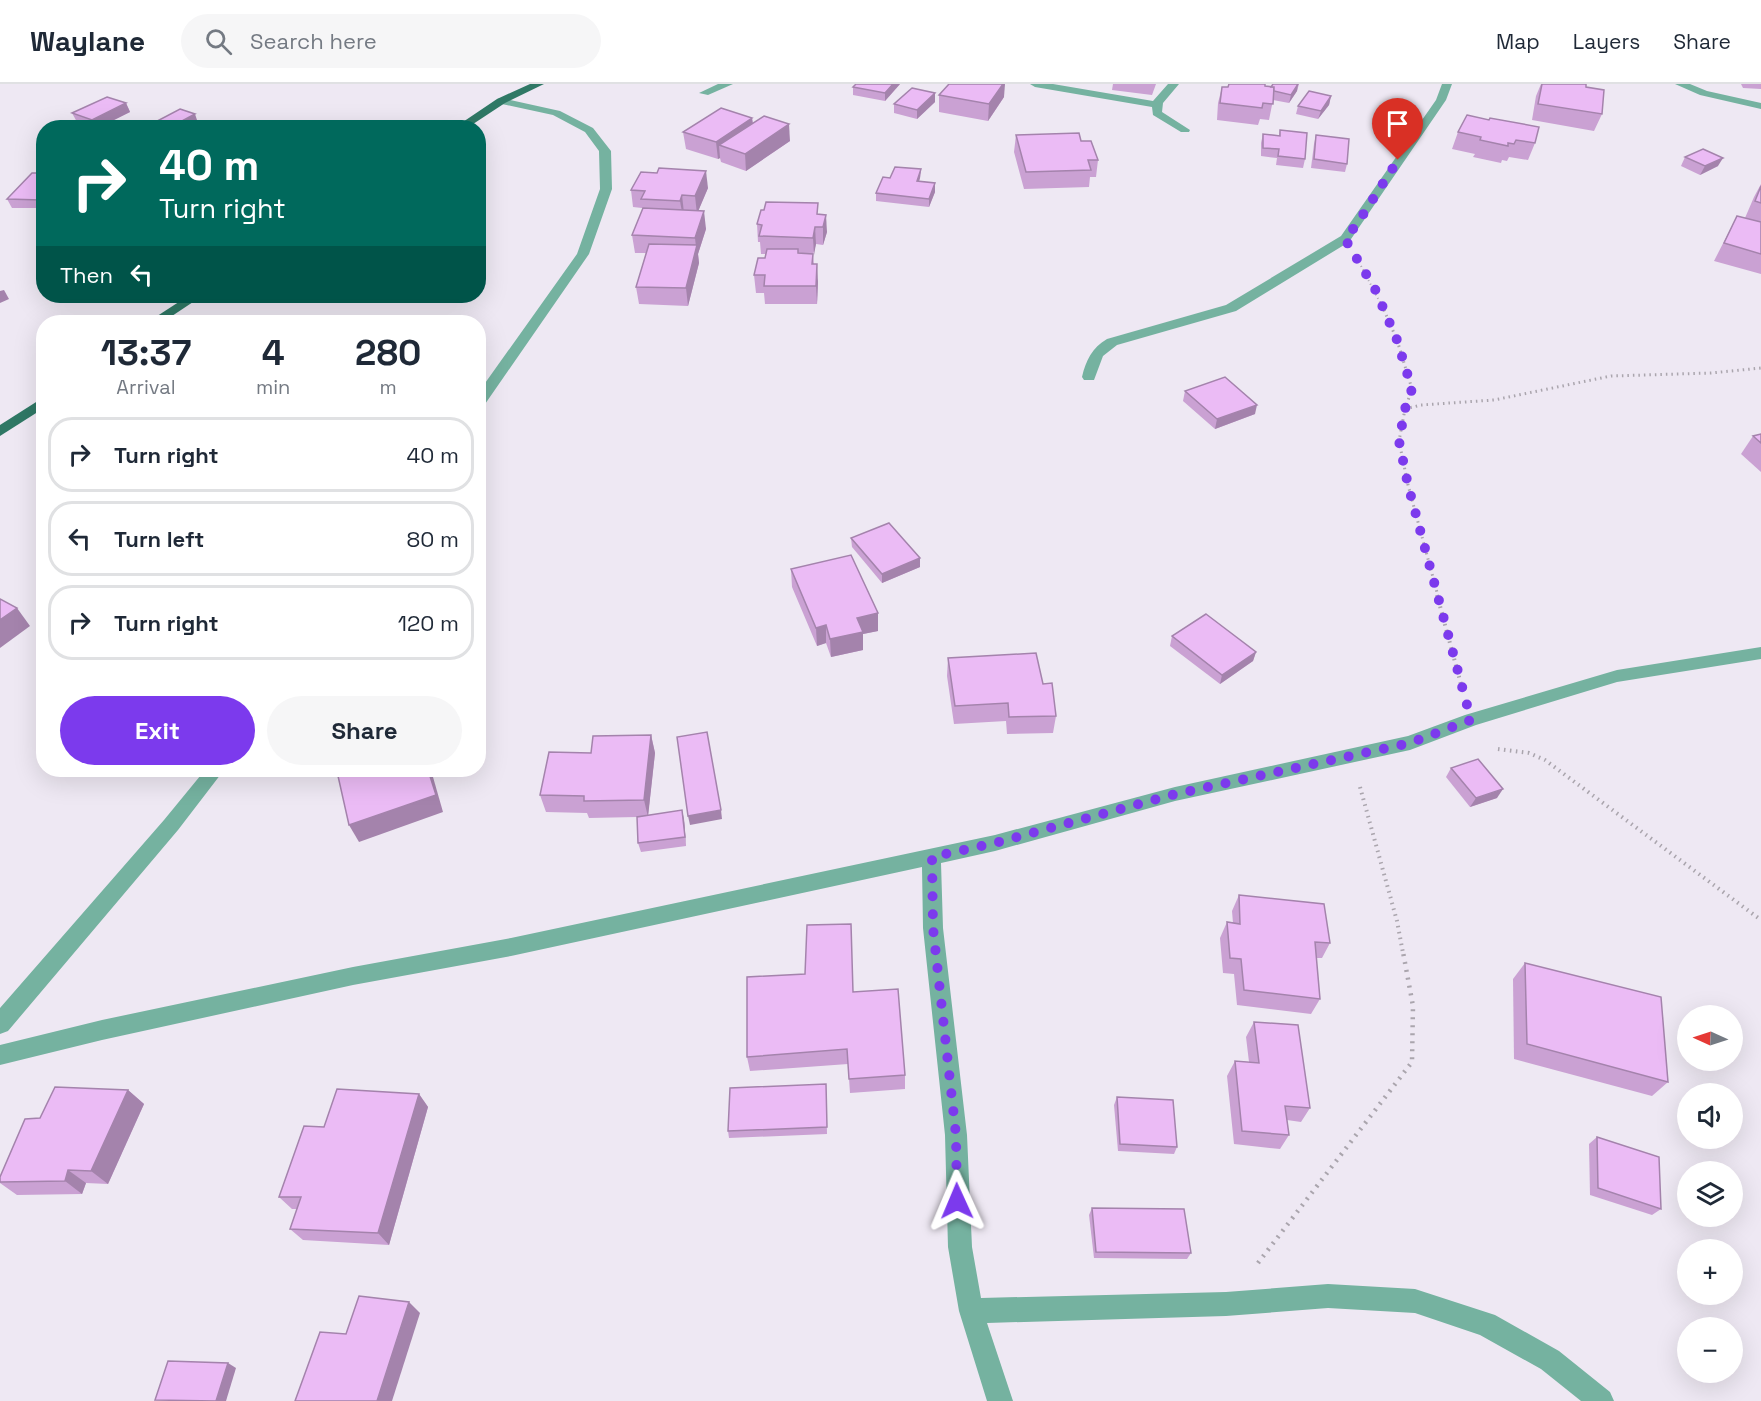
<!DOCTYPE html>
<meta charset="utf-8">
<style>
:root{--surface:#fff;--page:#f6f6f7;--text:#1f2937;--muted:#747a83;--line:#e0e1e3;--accent:#7c3aed}
body{margin:0;font-family:"Space Grotesk",sans-serif;background:var(--page);color:var(--text);height:100vh;display:flex;flex-direction:column;font-size:22px;white-space:nowrap}
*{box-sizing:border-box;margin:0}
p{font-size:20px;color:var(--muted)}
.icon{flex:none;width:33px;height:33px;fill:none;stroke:currentColor;stroke-width:2;stroke-linecap:round;stroke-linejoin:round}
.map{position:relative;flex:1;overflow:hidden}
.side{position:absolute;left:36px;top:231px;width:450px;height:462px;display:flex;flex-direction:column;background:var(--surface);border-radius:24px;box-shadow:0 6px 24px #0002}
.side>*{flex:none}
.top-card{position:absolute;left:36px;top:36px;width:450px;height:183px;border-radius:24px;box-shadow:0 6px 24px #0002;background:#00695c;color:#fff;overflow:hidden}
.needle{width:39px;rotate:273deg}
.tools{position:absolute;left:1677px;top:921px;display:grid;gap:12px}
.tools a{display:grid;place-items:center;width:66px;height:66px;border-radius:50%;background:var(--surface);box-shadow:0 6px 24px #0002;font-size:30px}
.pin{position:absolute;display:grid;place-items:center;width:51px;height:51px;color:#fff;margin:-62px -26px;border-radius:50% 50% 50% 0;rotate:-45deg;box-shadow:0 0 6px #0007}
.pin .icon{rotate:45deg}
.me{position:absolute;width:66px;margin:-33px;rotate:359deg;stroke-linejoin:round;filter:drop-shadow(0 0 4px #0008)}
.turn{display:flex;align-items:center;gap:21px;height:126px;padding:0 24px;font-size:27px}
.turn .icon{width:78px;height:78px;stroke-width:2.5}
.turn b{display:block;font-size:42px;line-height:51px}
.then{display:flex;align-items:center;height:57px;padding:0 24px;background:#0003;gap:12px;font-size:22px}
.eta{display:flex;justify-content:space-evenly;align-items:center;height:102px;text-align:center}
.eta b{font-size:36px;font-weight:700;line-height:42px}
.button{display:flex;gap:12px;margin-top:auto;padding:12px 24px}
.button a{flex:1;height:69px;border-radius:36px;background:var(--accent);color:#fff;font-size:24px;font-weight:700;line-height:69px;text-align:center}
.button a+a{background:var(--page);color:var(--text)}
ul{padding:0;list-style:none}
li{display:flex;align-items:center;gap:18px;height:75px;margin:0 12px 9px;padding:0 12px;border:3px solid var(--line);border-radius:24px}
li div{flex:1}
li b{display:block;font-size:22px}
li em{font-style:normal}
header{display:flex;align-items:center;gap:36px;box-sizing:border-box;height:84px;padding:0 30px;background:var(--surface);border-bottom:2px solid var(--line)}
header strong{font-size:28px}
nav{display:flex;gap:33px;margin-inline-start:auto;font-size:21px}
.search{width:420px;height:54px;background:var(--page);display:flex;align-items:center;gap:15px;box-sizing:border-box;padding:0 21px;border-radius:33px;color:var(--muted);font-size:22px}
.map>svg:first-child{display:block}
.lines{fill:none;stroke-linecap:round;stroke-linejoin:round}
.path-far3{stroke:#aaa5ad;stroke-width:2;stroke-dasharray:1 3;stroke-linecap:butt}
.path-far2{stroke:#aaa5ad;stroke-width:3;stroke-dasharray:1.5 4;stroke-linecap:butt}
.path-far1{stroke:#aaa5ad;stroke-width:4;stroke-dasharray:1.5 4.5;stroke-linecap:butt}
.path{stroke:#aaa5ad;stroke-width:4.5;stroke-dasharray:2 6;stroke-linecap:butt}
.street{fill:#75b2a0;fill-rule:evenodd}
.primary{fill:#2f7865;fill-rule:evenodd}
.wall{fill:#caa1d3}
.shaded-wall{fill:#a483ac}
.building{fill:#ebbbf5;stroke:#a483ac;stroke-width:1.5}
.route{stroke:#7c3aed;stroke-width:10;stroke-dasharray:0 18}
</style>
<header>
<strong>Waylane</strong>
<div class="search"><svg class="icon" aria-label="search" viewBox="0 0 24 24"><circle cx="10" cy="10" r="6"/><path d="M15 15l6 6"/></svg>Search here</div>
<nav><a>Map</a><a>Layers</a><a>Share</a></nav>
</header>
<div class="map">
<svg width="1761" height="1317" viewBox="0 0 1761 1317">
<rect width="100%" height="100%" fill="#eee8f3"/>
<g class="lines">
<polyline class="path-far3" points="1361,182 1385,228"/>
<g class="path-far2">
<polyline points="1384,226 1397,256 1412,305 1405,325 1399,357 1408,401 1438,512"/>
<polyline points="1405,325 1421,321 1494,316 1611,292 1711,289 1761,284"/>
</g>
<g class="path-far1">
<polyline points="1437,511 1462,604"/>
<polyline points="1498,665 1529,669 1545,676 1761,836"/>
<polyline points="1360,703 1397,837 1403,869"/>
</g>
<polyline class="path" points="1258,1179 1412,978 1413,922 1403,868"/>
<g class="street">
<polygon points="718,0 733,0 708,11 699,9"/>
<polygon points="1030,0 1053,0 1153,17 1168,0 1179,0 1163,19 1162,28 1190,46 1189,48 1181,48 1153,31 1152,23 1035,3"/>
<path d="M1442 0H1452L1446 16 1349 158 1236 227 1117 261 1103 272 1094 296H1084L1082 293C1086 276 1092 264 1107 255L1226 221 1341 152 1436 16Z"/>
<polygon points="1675,0 1690,0 1707,7 1761,19 1761,25 1700,11"/>
<polygon points="501,14 560,27 593,44 611,67 612,105 589,170 483,323 478,324 478,309 577,170 600,105 599,67 585,48 553,31 497,19 497,15"/>
<polygon points="1761,563 1761,575 1617,598 1476,641 1410,666 1175,717 995,767 941,779 943,844 967,1051 972,1163 981,1214 1226,1208 1328,1200 1415,1205 1495,1231 1559,1267 1610,1308 1614,1317 1581,1317 1541,1285 1480,1251 1415,1229 1328,1224 1226,1232 987,1239 1013,1317 987,1317 959,1227 948,1163 945,1051 923,844 922,783 511,872 353,901 102,956 0,981 0,961 102,936 353,883 511,854 995,751 1175,703 1408,652 1465,631 1617,586"/>
<polygon points="205,686 224,686 178,746 8,947 0,950 0,924 164,736"/>
</g>
<g class="primary">
<polygon points="530,0 544,0 505,19 467,44 454,44 497,15"/>
<polygon points="188,212 202,212 163,238 148,238"/>
<polygon points="44,313 44,324 0,352 0,341"/>
</g>
</g>
<g class="wall">
<polygon points="900,0 885,17 853,11 853,3"/>
<polygon points="1113,0 1156,0 1152,11 1112,6"/>
<polygon points="1228,0 1265,0 1265,2 1271,3 1273,0 1299,0 1297,7 1289,19 1273,16 1269,36 1260,35 1258,41 1217,36 1218,19 1222,3 1228,3"/>
<polygon points="1541,0 1586,0 1586,3 1602,30 1594,47 1532,36 1536,12"/>
<polygon points="1741,0 1761,0 1761,5 1743,4"/>
<polygon points="939,11 1004,13 988,37 939,28"/>
<polygon points="1331,12 1329,21 1318,35 1296,30 1298,22"/>
<polygon points="935,18 917,35 894,29 894,20"/>
<polygon points="126,19 130,28 98,44 92,44 77,38 72,29"/>
<polygon points="752,34 753,39 790,57 746,87 721,78 720,74 718,75 686,65 683,48"/>
<polygon points="1489,36 1535,59 1528,76 1509,73 1507,77 1502,76 1501,79 1473,73 1475,70 1452,65 1458,48"/>
<polygon points="1280,46 1305,75 1303,84 1276,81 1277,74 1261,72 1261,59 1263,50 1279,51"/>
<polygon points="1016,51 1081,57 1098,76 1096,93 1090,93 1089,103 1024,105 1014,68"/>
<polygon points="1316,51 1347,80 1345,88 1311,84 1314,60"/>
<polygon points="1685,73 1718,82 1700,91 1681,82"/>
<polygon points="921,85 920,94 919,97 935,99 935,108 929,123 876,117 876,109 890,94"/>
<polygon points="44,89 44,124 12,124 7,115"/>
<polygon points="1761,100 1761,190 1714,177 1737,132 1745,134 1754,113"/>
<polygon points="708,104 698,127 706,145 698,170 699,179 688,222 639,220 636,203 646,169 635,169 632,151 643,126 642,124 633,123 631,106"/>
<polygon points="819,130 827,148 823,161 816,160 813,171 814,180 818,198 817,220 765,220 764,209 756,209 754,191 765,174 766,170 761,170 760,158 758,158 757,140"/>
<polygon points="1185,307 1255,330 1215,345 1183,317"/>
<polygon points="1761,350 1761,388 1741,370 1753,352"/>
<polygon points="851,454 920,483 882,499 852,463"/>
<polygon points="791,485 878,547 863,550 863,566 831,573 826,559 817,562 792,503"/>
<polygon points="1172,552 1256,568 1253,577 1220,600 1170,562"/>
<polygon points="948,574 1043,600 1056,632 1053,649 1007,650 1006,637 954,640 947,592"/>
<polygon points="651,651 655,669 648,731 684,735 686,762 641,768 638,759 637,733 589,734 587,729 546,728 540,711 591,669"/>
<polygon points="1451,684 1497,714 1470,723 1446,693"/>
<polygon points="1239,811 1330,859 1322,874 1316,874 1320,915 1311,930 1237,921 1234,890 1223,889 1220,854 1227,838 1233,839 1232,827"/>
<polygon points="1525,879 1668,998 1652,1012 1514,975 1513,895"/>
<polygon points="853,908 905,991 905,1005 850,1009 848,980 750,987 747,973"/>
<polygon points="1254,938 1310,1024 1301,1038 1287,1036 1289,1051 1280,1065 1234,1060 1227,992 1235,977 1249,978 1246,953"/>
<polygon points="826,1000 827,1050 729,1054 728,1047"/>
<polygon points="128,1006 144,1020 108,1100 86,1099 82,1110 17,1111 0,1099 0,1093 40,1034"/>
<polygon points="419,1010 428,1023 389,1161 303,1156 290,1145 297,1125 292,1125 279,1113 324,1043"/>
<polygon points="1117,1013 1177,1063 1174,1070 1118,1067 1114,1021"/>
<polygon points="1597,1053 1661,1125 1652,1131 1590,1111 1589,1060"/>
<polygon points="1092,1124 1191,1169 1187,1175 1094,1174 1089,1131"/>
</g>
<g class="shaded-wall">
<polygon points="893,0 900,0 885,17 885,9"/>
<polygon points="1003,0 1005,0 1004,13 988,37 989,20"/>
<polygon points="1298,0 1297,7 1289,19 1291,11"/>
<polygon points="935,9 935,18 917,35 917,26"/>
<polygon points="1331,12 1329,21 1318,35 1321,27"/>
<polygon points="126,19 130,28 98,44 95,44 92,36"/>
<polygon points="195,30 198,39 189,44 169,44"/>
<polygon points="752,34 754,51 719,61 720,74 718,75 716,58"/>
<polygon points="789,40 790,57 746,87 745,70"/>
<polygon points="1723,74 1718,82 1700,91 1705,82"/>
<polygon points="921,85 920,94 916,106 917,97"/>
<polygon points="706,87 708,104 697,130 695,112"/>
<polygon points="935,99 935,108 929,123 929,115"/>
<polygon points="682,111 684,129 683,134 680,117"/>
<polygon points="704,127 706,145 698,170 699,179 688,222 686,204 696,163 695,154"/>
<polygon points="826,131 827,148 823,161 823,143"/>
<polygon points="815,143 816,160 814,171 813,154"/>
<polygon points="817,180 818,198 817,220 816,202"/>
<polygon points="4,206 9,215 0,219 0,207"/>
<polygon points="1257,321 1255,330 1215,345 1217,335"/>
<polygon points="920,474 920,483 882,499 882,490"/>
<polygon points="17,524 30,542 0,564 0,536"/>
<polygon points="878,529 878,547 863,550 863,566 831,573 830,555 857,534"/>
<polygon points="826,541 826,559 817,562 816,544"/>
<polygon points="1256,568 1253,577 1220,600 1222,591"/>
<polygon points="651,651 655,669 648,733 644,716"/>
<polygon points="428,686 431,686 443,728 359,758 349,741"/>
<polygon points="1503,705 1497,714 1470,723 1476,714"/>
<polygon points="682,726 684,735 686,762"/>
<polygon points="721,726 722,735 690,741 688,732"/>
<polygon points="128,1006 144,1020 108,1100 91,1087"/>
<polygon points="419,1010 428,1023 389,1161 378,1149"/>
<polygon points="68,1086 86,1099 82,1110 65,1097"/>
<polygon points="409,1218 420,1229 392,1317 377,1317"/>
<polygon points="228,1279 236,1284 226,1317 216,1317"/>
</g>
<g class="building">
<polygon points="856,0 893,0 885,9 853,3"/>
<polygon points="949,0 1003,0 989,20 939,11"/>
<polygon points="1229,0 1265,0 1265,2 1274,3 1273,20 1263,19 1262,24 1220,19 1222,3 1228,3"/>
<polygon points="1273,0 1298,0 1291,11 1274,7 1274,3 1271,3"/>
<polygon points="1542,0 1586,0 1586,3 1604,6 1602,30 1538,20"/>
<polygon points="912,4 935,9 917,26 894,20"/>
<polygon points="1309,7 1331,12 1321,27 1298,22"/>
<polygon points="107,13 126,19 92,36 72,29"/>
<polygon points="721,24 752,34 716,58 683,48"/>
<polygon points="180,25 195,30 169,44 144,44"/>
<polygon points="1467,31 1489,36 1490,34 1539,43 1535,59 1516,56 1514,60 1508,59 1508,62 1480,56 1481,53 1458,48"/>
<polygon points="764,32 789,40 745,70 719,61"/>
<polygon points="210,39 227,44 202,44"/>
<polygon points="1280,46 1307,49 1305,75 1278,72 1279,65 1263,64 1263,50 1280,52"/>
<polygon points="1079,49 1081,57 1091,57 1098,76 1088,76 1091,86 1026,88 1016,51"/>
<polygon points="1316,51 1349,55 1347,80 1314,75"/>
<polygon points="1703,65 1723,74 1705,82 1685,73"/>
<polygon points="895,83 921,85 917,97 935,99 929,115 876,109 883,93 890,94"/>
<polygon points="659,84 706,87 695,112 682,111 680,117 641,115 645,107 631,106 641,88 657,89"/>
<polygon points="32,89 44,89 44,113 41,116 7,115"/>
<polygon points="1761,102 1761,119 1755,117"/>
<polygon points="766,118 818,119 817,130 826,131 823,143 815,143 813,154 759,152 762,141 757,140 761,126 764,126"/>
<polygon points="643,124 704,127 695,154 632,151"/>
<polygon points="1737,132 1761,138 1761,170 1724,159"/>
<polygon points="649,160 697,161 686,204 636,203"/>
<polygon points="767,165 798,165 798,169 813,170 812,180 817,180 816,202 764,202 765,191 754,191 758,174 765,174"/>
<polygon points="1225,293 1257,321 1217,335 1185,307"/>
<polygon points="1761,350 1761,359 1753,352"/>
<polygon points="889,439 920,474 882,490 851,454"/>
<polygon points="851,471 878,529 857,534 863,548 830,555 826,541 816,544 791,485"/>
<polygon points="0,515 17,524 0,536"/>
<polygon points="1206,530 1256,568 1222,591 1172,552"/>
<polygon points="1036,569 1043,600 1052,599 1056,632 1009,633 1008,619 955,622 948,574"/>
<polygon points="707,648 721,726 688,732 677,653"/>
<polygon points="651,651 644,716 584,717 584,712 540,711 549,668 591,669 593,652"/>
<polygon points="1478,675 1503,705 1476,714 1451,684"/>
<polygon points="357,686 428,686 436,711 349,741 338,692"/>
<polygon points="682,726 685,753 638,759 637,733"/>
<polygon points="1239,811 1324,820 1330,859 1315,858 1320,915 1244,906 1241,875 1230,874 1227,838 1240,840"/>
<polygon points="851,840 853,908 898,905 905,991 849,995 847,965 747,973 747,893 805,890 807,841"/>
<polygon points="1525,879 1661,913 1668,998 1527,960"/>
<polygon points="1254,938 1298,941 1310,1024 1285,1022 1289,1051 1242,1047 1235,977 1259,979"/>
<polygon points="826,1000 827,1043 728,1047 730,1004"/>
<polygon points="55,1003 128,1006 91,1087 68,1086 65,1097 0,1098 0,1093 25,1035 40,1034"/>
<polygon points="337,1005 419,1010 378,1149 290,1145 301,1113 279,1113 304,1042 324,1043"/>
<polygon points="1117,1013 1173,1016 1177,1063 1120,1060"/>
<polygon points="1597,1053 1659,1073 1661,1125 1598,1104"/>
<polygon points="1092,1124 1184,1125 1191,1169 1096,1168"/>
<polygon points="359,1212 409,1218 377,1317 295,1317 320,1248 346,1250"/>
<polygon points="168,1277 228,1279 216,1317 155,1316"/>
</g>
<g class="lines">
<polyline class="route" points="957,1117 956,1051 933,844 932,773 995,759 1176,710 1410,659 1471,636 1408,401 1399,357 1405,325 1412,305 1397,256 1375,205 1345,155 1357,140 1398,76"/>
</g>
</svg>
<div class="tools">
<a><svg class="needle" viewBox="-14 -14 28 28"><path d="M0-13l5 13h-10z" fill="#e53935"/><path d="M0 13l5-13h-10z" fill="#747a83"/></svg></a>
<a><svg class="icon" aria-label="sound" viewBox="0 0 24 24"><path d="M4 9h4l5-4v14l-5-4H4zM17 9q2 3 0 6"/></svg></a>
<a><svg class="icon" aria-label="layers" viewBox="0 0 24 24"><path d="M12 4l9 5-9 5-9-5zM3 14l9 5 9-5"/></svg></a>
<a>+</a>
<a>−</a>
</div>
<div class="pin" style="left:1398px;top:76px;background:#d93025"><svg class="icon" aria-label="arrive" viewBox="0 0 24 24"><path d="M6 21V4h12l-3 4 3 4H6"/></svg></div>
<svg class="me" style="left:957px;top:1117px" viewBox="-20 -20 40 40"><path d="M0-17L14 15 0 8-14 15z" fill="#7c3aed" stroke="#fff" stroke-width="4"/></svg>
<div class="top-card">
<div class="turn"><svg class="icon" aria-label="right" viewBox="0 0 24 24"><path d="M7 20v-9h11M14 6l5 5-5 5"/></svg><div><b>40 m</b>Turn right</div></div>
<div class="then">Then<svg class="icon" aria-label="left" viewBox="0 0 24 24"><path d="M17 20v-9H6M10 6l-5 5 5 5"/></svg></div>
</div>
<section class="side">
<div class="eta">
<div><b>13:37</b><p>Arrival</p></div>
<div><b>4</b><p>min</p></div>
<div><b>280</b><p>m</p></div>
</div>
<ul>
<li><svg class="icon" aria-label="right" viewBox="0 0 24 24"><path d="M7 20v-9h11M14 6l5 5-5 5"/></svg><div><b>Turn right</b></div><em>40 m</em></li>
<li><svg class="icon" aria-label="left" viewBox="0 0 24 24"><path d="M17 20v-9H6M10 6l-5 5 5 5"/></svg><div><b>Turn left</b></div><em>80 m</em></li>
<li><svg class="icon" aria-label="right" viewBox="0 0 24 24"><path d="M7 20v-9h11M14 6l5 5-5 5"/></svg><div><b>Turn right</b></div><em>120 m</em></li>
</ul>
<div class="button"><a>Exit</a><a>Share</a></div>
</section>
</div>
